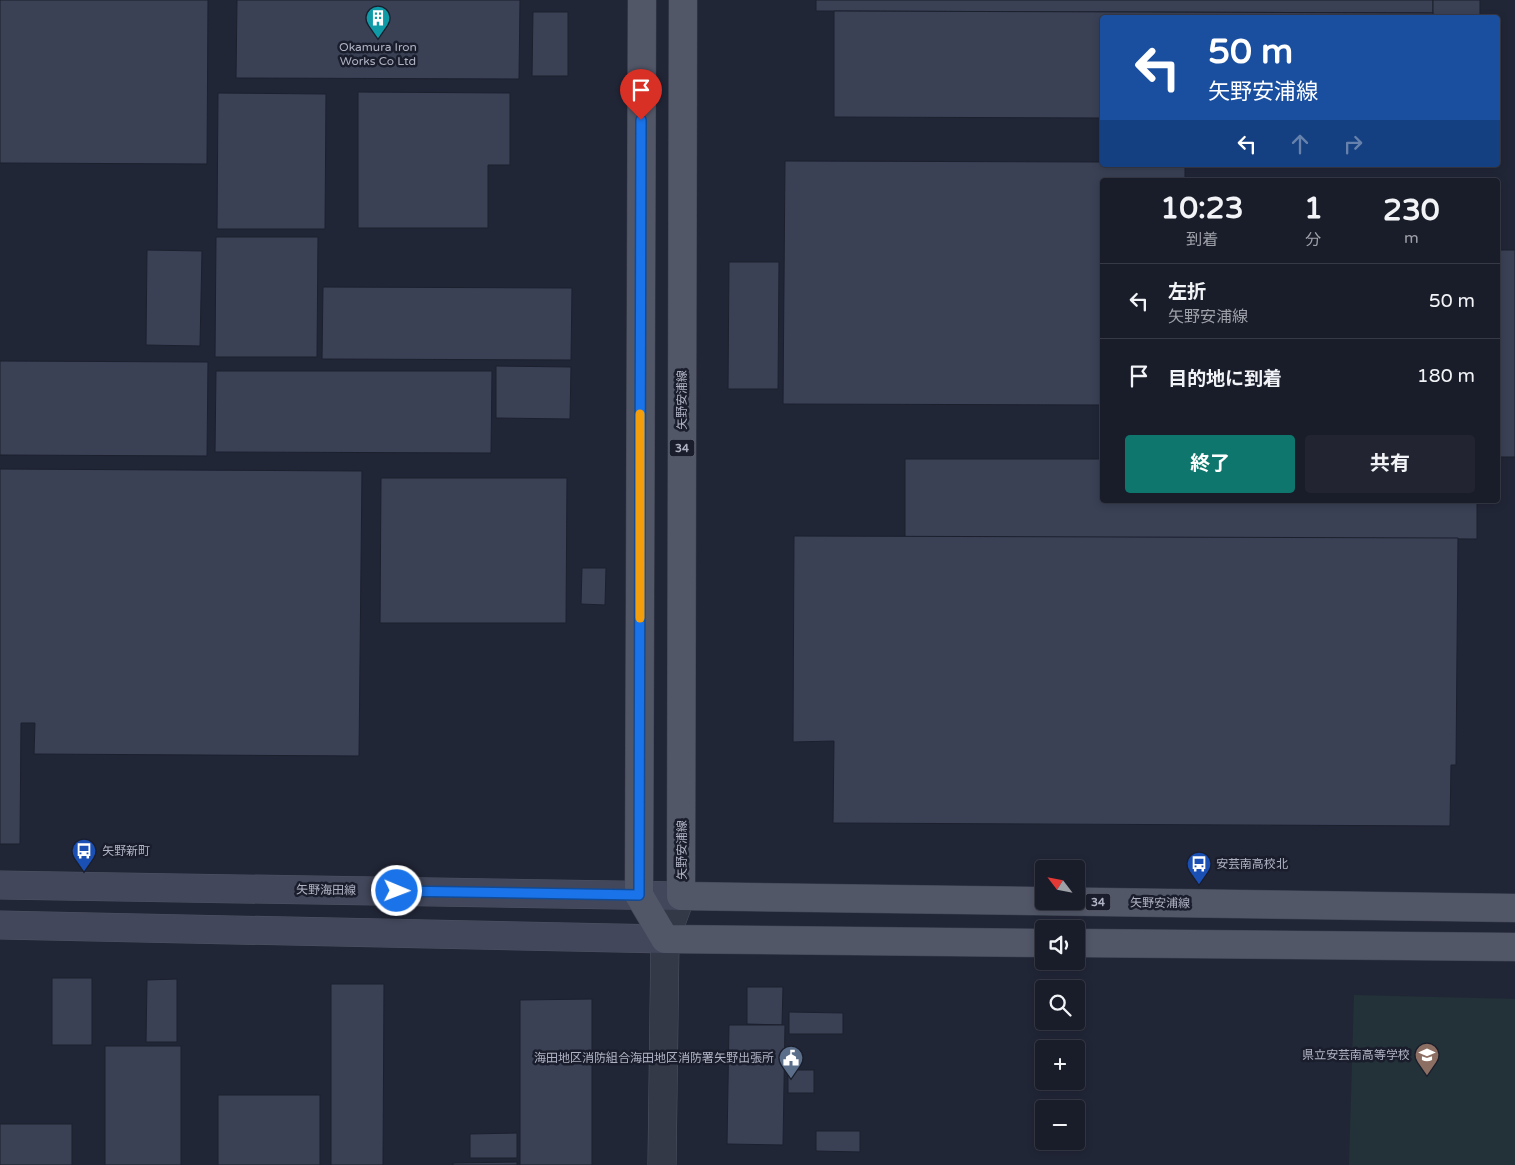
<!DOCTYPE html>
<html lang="ja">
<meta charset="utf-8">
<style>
:root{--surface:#191c29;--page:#222531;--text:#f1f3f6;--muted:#9fa1a8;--line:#373a46;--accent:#0f766e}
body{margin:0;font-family:"Varela Round","Noto Sans JP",sans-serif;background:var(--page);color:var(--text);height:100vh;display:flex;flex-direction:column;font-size:19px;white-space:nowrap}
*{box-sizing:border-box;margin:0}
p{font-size:16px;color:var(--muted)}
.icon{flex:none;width:28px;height:28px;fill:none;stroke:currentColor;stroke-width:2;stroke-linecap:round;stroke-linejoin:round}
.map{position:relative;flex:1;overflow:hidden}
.sheet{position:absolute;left:1100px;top:178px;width:400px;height:325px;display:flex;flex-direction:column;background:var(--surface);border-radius:5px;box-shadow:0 2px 8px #0003,0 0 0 1px var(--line)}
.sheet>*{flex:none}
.hud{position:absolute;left:1100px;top:15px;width:400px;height:152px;border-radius:5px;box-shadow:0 2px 8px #0003,0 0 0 1px var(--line);background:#1a4fa0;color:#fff;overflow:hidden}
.needle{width:32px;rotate:302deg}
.controls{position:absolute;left:1035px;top:860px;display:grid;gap:10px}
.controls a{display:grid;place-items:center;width:50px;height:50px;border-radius:5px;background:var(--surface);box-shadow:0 2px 8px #0003,0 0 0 1px var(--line);font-size:25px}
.pin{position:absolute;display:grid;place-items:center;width:42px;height:42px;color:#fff;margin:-51px -21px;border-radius:50% 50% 50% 0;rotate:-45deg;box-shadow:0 0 5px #0007}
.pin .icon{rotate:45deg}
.me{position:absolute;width:55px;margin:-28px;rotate:91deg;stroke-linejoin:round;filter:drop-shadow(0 0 4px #0008)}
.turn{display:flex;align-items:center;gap:18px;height:105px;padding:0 25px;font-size:22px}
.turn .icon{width:65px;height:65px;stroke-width:2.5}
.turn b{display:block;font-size:35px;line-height:42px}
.lanes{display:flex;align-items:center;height:48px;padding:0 25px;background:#0003;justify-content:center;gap:25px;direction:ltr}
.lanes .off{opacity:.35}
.eta{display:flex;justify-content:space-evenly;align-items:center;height:85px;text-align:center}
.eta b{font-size:30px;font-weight:700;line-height:35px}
.primary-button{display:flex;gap:10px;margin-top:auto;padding:10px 25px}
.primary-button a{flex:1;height:58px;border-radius:5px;background:var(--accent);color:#fff;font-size:20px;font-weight:700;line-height:58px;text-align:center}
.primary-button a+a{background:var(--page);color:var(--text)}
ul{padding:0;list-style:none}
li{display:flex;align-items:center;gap:15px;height:75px;padding:0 25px;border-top:1px solid var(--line)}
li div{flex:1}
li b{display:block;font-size:19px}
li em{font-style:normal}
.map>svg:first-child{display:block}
.green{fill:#233238}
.building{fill:#3a4155;stroke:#1c202e}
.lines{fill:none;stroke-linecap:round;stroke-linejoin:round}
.tertiary-casing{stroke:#4f5362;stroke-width:29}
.secondary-casing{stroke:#4f5362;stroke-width:29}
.primary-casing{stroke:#3e4251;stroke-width:29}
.tertiary{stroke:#343948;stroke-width:28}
.secondary{stroke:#42475b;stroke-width:28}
.primary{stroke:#525768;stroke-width:28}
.route-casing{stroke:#114b97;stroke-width:12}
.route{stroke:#1a73e8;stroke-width:9}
.slow{stroke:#f59e0b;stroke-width:9}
.labels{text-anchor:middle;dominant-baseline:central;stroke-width:5;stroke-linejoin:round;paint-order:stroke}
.shield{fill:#1a1e2c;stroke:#828696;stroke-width:1}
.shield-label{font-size:11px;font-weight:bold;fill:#afb3c4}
.poi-label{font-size:12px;fill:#afb3c4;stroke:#1a1e2c;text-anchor:start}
.street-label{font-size:12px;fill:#afb3c4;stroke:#1a1e2c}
</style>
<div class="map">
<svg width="1515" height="1165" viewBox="0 0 1515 1165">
<rect width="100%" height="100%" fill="#212637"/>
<polygon class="green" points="1354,995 1515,999 1515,1165 1349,1165"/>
<g class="building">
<polygon points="0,0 208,0 207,164 0,163"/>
<polygon points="237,0 520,0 519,79 236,78"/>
<polygon points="816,0 1433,0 1433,13 816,11"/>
<rect x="1433" y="0" width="47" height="18"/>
<polygon points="834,11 1433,13 1433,18 1102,18 1102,118 834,117"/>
<polygon points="533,12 568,12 568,76 532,76"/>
<polygon points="358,92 510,93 510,165 488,165 488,228 358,228"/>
<polygon points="218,93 326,94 325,229 217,229"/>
<polygon points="785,161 1102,162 1102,165 1185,165 1185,180 1102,180 1102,405 783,404"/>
<polygon points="216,237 318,237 317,357 215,357"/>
<polygon points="147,250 202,251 200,346 146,345"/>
<rect x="1498" y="250" width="17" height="207"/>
<polygon points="729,262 779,262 778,389 728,389"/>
<polygon points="323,287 572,288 571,360 322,359"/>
<polygon points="0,361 208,362 207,456 0,455"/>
<polygon points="496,366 571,367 570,419 496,418"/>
<polygon points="216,371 492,371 491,453 215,452"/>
<polygon points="905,459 1102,459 1102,500 1477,500 1477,539 905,537"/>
<polygon points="0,469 362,471 359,756 34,754 35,723 21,723 20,844 0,844"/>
<polygon points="381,478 567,478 566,623 380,623"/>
<polygon points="794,536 1458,538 1456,765 1451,765 1450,826 833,823 834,741 793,742"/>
<polygon points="582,568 606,568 605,605 581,604"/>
<rect x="52" y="978" width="40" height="67"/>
<polygon points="177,979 177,1042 146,1042 147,980"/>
<polygon points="331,984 384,984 383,1165 331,1165"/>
<polygon points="747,987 783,987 782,1025 747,1024"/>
<polygon points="592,999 592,1165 520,1165 520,1000"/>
<polygon points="789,1012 843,1013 843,1034 789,1034"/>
<polygon points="729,1025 785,1025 783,1145 727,1144"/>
<rect x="105" y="1046" width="76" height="119"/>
<rect x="788" y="1070" width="26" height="23"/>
<rect x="218" y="1095" width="102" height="70"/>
<rect x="0" y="1124" width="72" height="41"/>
<polygon points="816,1131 860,1131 860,1152 816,1151"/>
<polygon points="517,1133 517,1158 470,1158 470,1134"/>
<polygon points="517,1162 517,1165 453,1165 453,1163"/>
</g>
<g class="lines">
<defs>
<polyline id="tertiary" points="662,1165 665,939 681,896"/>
<g id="secondary">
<polyline points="0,885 681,896"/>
<polyline points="0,925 665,939"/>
</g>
<g id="primary">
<polyline points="642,0 639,895 665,939 1044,943"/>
<polyline points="683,0 681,896 1515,908"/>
<polyline points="1076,943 1515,947"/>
</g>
</defs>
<use href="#tertiary" class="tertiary-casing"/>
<use href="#secondary" class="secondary-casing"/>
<use href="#primary" class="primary-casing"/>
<use href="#tertiary" class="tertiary"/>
<use href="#secondary" class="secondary"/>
<use href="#primary" class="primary"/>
</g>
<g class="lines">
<defs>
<polyline id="route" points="397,891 639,895 641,120"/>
</defs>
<use href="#route" class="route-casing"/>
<use href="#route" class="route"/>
<polyline class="slow" points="640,618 640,414"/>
</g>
<defs>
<symbol id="building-pin" viewBox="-11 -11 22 30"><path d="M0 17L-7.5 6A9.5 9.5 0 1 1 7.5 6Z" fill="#0f9aa8" stroke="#1a1e2c"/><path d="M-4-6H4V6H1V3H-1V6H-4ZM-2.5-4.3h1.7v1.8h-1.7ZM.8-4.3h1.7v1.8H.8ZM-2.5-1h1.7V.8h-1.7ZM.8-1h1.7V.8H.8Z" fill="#fff"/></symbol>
<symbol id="bus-pin" viewBox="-11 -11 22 30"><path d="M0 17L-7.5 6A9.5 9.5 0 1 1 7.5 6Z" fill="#1a4fb4" stroke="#1a1e2c"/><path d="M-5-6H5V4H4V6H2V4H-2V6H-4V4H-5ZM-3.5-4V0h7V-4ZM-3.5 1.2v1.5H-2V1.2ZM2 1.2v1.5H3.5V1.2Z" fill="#fff"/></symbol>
<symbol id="school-pin" viewBox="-11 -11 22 30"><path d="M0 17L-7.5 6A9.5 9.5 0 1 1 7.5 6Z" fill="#8d6e63" stroke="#1a1e2c"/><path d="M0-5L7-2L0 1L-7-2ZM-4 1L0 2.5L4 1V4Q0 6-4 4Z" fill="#fff"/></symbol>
<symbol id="civic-pin" viewBox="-11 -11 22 30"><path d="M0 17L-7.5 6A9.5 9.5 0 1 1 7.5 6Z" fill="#5c6f8a" stroke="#1a1e2c"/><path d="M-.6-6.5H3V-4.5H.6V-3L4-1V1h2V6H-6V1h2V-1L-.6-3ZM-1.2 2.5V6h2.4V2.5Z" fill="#fff"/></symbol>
</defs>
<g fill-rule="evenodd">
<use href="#building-pin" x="364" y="4" width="28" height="38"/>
<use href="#bus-pin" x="70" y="837" width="28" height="38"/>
<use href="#bus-pin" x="1185" y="850" width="28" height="38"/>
<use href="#school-pin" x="1413" y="1041" width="28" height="38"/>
<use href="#civic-pin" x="777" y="1044" width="28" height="38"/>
</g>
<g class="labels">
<g class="shield">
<rect x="669.5" y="439.5" width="25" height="17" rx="4"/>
<rect x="1085.5" y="893.5" width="25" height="17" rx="4"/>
</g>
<g class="shield-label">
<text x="682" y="448">34</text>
<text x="1098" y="902">34</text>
</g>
<g class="poi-label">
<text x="378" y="47" text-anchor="middle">Okamura Iron<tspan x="378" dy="14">Works Co Ltd</tspan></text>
<text x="102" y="851">矢野新町</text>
<text x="1216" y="864">安芸南高校北</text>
<text x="1410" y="1055" text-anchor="end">県立安芸南高等学校</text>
<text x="774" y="1058" text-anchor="end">海田地区消防組合海田地区消防署矢野出張所</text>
</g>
<g class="street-label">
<text transform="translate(682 400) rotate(-90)">矢野安浦線</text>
<text transform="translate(682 850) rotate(-90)">矢野安浦線</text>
<text transform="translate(326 890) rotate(1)">矢野海田線</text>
<text transform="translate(1160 903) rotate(1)">矢野安浦線</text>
</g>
</g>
</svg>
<div class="controls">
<a><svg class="needle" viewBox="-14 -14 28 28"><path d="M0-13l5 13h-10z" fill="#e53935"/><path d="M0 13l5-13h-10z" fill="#9fa1a8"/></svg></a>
<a><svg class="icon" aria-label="sound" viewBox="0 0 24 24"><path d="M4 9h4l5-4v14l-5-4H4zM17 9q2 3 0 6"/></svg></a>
<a><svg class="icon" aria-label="search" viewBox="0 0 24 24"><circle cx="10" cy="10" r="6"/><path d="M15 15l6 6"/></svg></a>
<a>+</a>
<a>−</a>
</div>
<div class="pin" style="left:641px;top:120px;background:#d93025"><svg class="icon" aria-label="arrive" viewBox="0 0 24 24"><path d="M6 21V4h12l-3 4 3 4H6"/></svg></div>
<svg class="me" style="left:397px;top:891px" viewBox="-20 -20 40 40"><circle r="17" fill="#1a73e8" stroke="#fff" stroke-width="3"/><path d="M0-11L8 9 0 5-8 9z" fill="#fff"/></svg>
<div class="hud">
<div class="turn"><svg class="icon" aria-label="left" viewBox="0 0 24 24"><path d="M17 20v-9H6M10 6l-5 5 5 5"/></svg><div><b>50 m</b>矢野安浦線</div></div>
<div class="lanes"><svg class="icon" aria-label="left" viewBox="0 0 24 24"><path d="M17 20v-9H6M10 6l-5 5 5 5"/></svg><svg class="icon off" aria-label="ahead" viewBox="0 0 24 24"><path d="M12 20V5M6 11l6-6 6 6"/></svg><svg class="icon off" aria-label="right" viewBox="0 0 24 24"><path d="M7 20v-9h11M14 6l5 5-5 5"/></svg></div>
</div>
<section class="sheet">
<div class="eta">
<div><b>10:23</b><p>到着</p></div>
<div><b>1</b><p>分</p></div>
<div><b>230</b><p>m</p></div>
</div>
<ul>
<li><svg class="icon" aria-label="left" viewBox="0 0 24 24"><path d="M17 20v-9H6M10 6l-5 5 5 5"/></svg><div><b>左折</b><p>矢野安浦線</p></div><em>50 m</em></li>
<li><svg class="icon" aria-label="arrive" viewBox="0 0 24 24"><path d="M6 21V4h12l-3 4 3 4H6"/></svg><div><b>目的地に到着</b></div><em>180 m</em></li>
</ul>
<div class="primary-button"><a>終了</a><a>共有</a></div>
</section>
</div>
